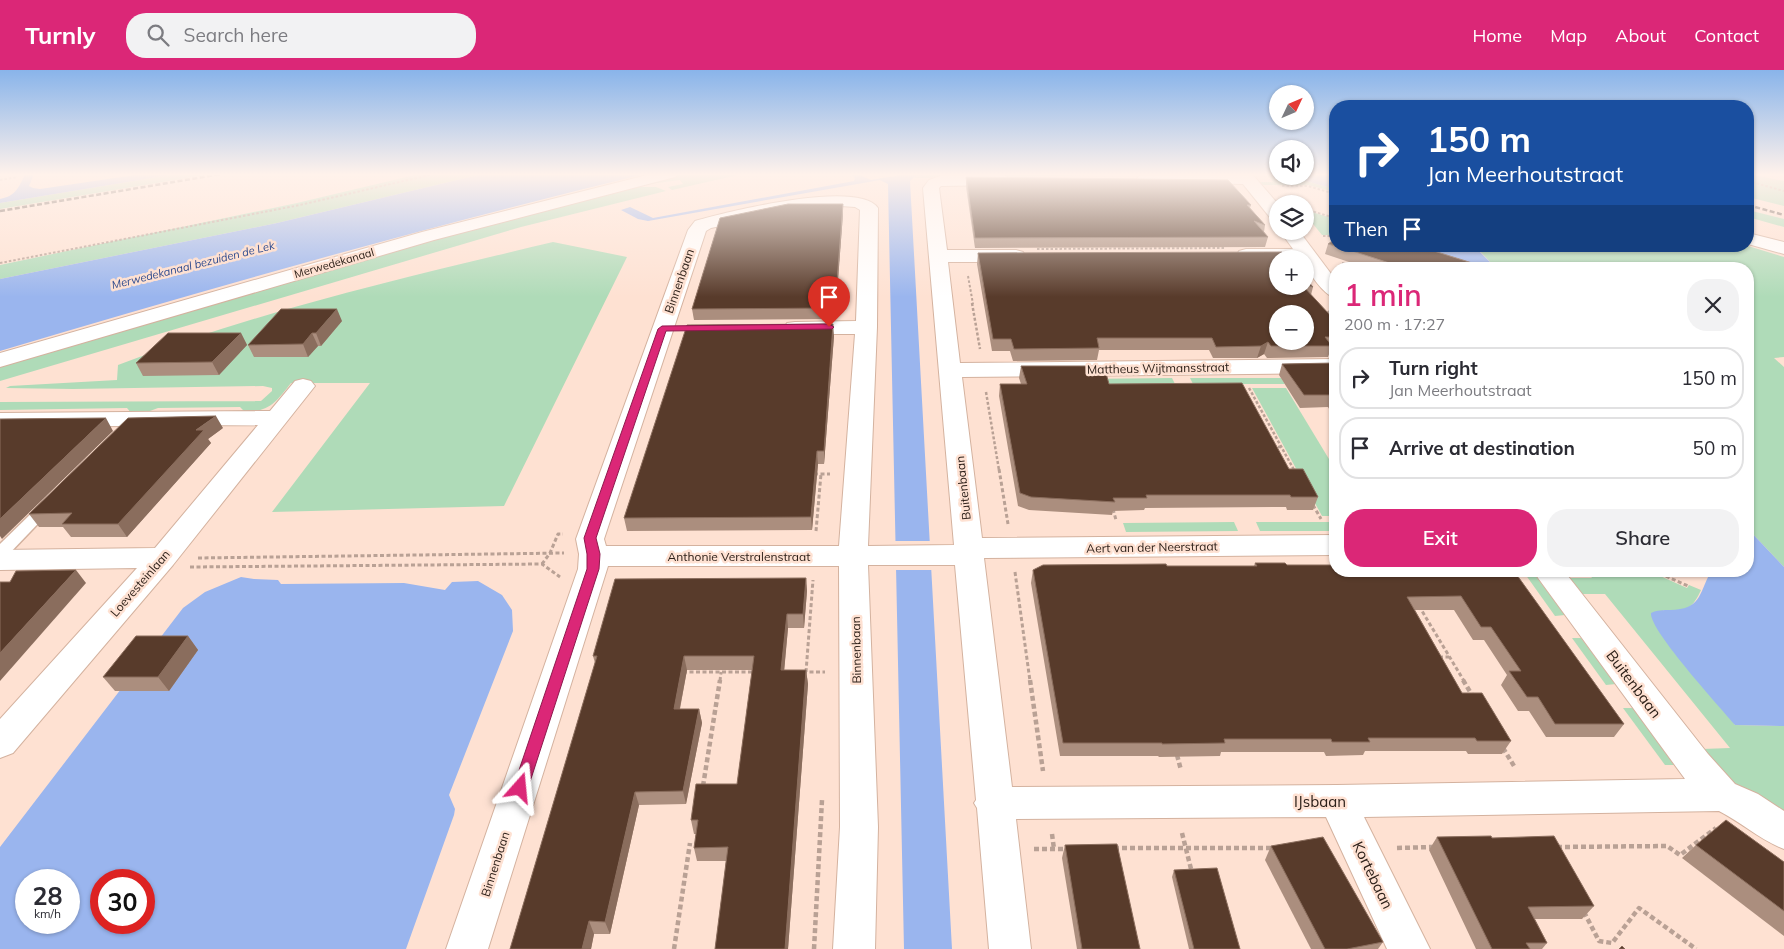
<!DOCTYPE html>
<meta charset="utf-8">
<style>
:root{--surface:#fff;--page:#f2f2f3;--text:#2b2b33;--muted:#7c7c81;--line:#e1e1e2;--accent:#db2777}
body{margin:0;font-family:Mulish,sans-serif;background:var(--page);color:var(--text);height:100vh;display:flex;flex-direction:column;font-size:19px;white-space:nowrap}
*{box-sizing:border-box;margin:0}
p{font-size:16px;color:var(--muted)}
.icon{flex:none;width:28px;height:28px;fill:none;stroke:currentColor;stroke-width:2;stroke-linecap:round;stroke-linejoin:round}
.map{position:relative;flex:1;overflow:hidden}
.details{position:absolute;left:1329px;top:192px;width:425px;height:315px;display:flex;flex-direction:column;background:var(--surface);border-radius:20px;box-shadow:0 1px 4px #0004}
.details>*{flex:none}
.banner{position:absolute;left:1329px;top:30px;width:425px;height:152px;border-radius:20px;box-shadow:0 1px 4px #0004;background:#1a4fa0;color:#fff;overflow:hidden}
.needle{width:32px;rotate:46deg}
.fabs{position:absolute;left:1269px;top:15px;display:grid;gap:10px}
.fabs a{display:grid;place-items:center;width:45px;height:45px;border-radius:50%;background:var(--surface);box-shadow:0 1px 4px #0004;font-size:25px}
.speed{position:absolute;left:15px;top:799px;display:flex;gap:10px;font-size:25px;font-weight:700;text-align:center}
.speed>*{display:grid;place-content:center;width:65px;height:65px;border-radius:50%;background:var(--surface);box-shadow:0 1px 4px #0004;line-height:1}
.speed small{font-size:12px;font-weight:400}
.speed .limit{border:8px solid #d22;background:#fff;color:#111}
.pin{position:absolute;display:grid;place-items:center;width:42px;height:42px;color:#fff;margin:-51px -21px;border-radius:50% 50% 50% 0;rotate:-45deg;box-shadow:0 0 5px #0007}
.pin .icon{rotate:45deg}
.me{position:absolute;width:55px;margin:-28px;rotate:18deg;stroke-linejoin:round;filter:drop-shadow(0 0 4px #0008)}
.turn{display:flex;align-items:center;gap:18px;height:105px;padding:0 15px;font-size:22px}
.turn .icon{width:65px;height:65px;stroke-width:2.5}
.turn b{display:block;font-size:35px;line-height:42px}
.then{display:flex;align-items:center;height:48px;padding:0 15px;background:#0003;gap:10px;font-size:19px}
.round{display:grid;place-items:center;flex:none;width:52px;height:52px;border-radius:20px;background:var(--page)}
.headline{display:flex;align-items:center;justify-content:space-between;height:85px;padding:0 15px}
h1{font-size:30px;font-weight:600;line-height:38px;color:var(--accent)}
.action{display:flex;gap:10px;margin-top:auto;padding:10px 15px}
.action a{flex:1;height:58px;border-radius:20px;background:var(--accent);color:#fff;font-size:20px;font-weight:600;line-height:58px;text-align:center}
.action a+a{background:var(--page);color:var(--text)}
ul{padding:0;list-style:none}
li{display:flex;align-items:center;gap:15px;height:62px;margin:0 10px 8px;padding:0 5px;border:2px solid var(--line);border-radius:20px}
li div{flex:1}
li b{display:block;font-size:19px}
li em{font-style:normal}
header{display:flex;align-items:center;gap:30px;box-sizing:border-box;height:70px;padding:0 25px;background:var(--accent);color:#fff}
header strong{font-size:24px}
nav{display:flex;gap:28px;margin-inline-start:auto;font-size:18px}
.search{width:350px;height:45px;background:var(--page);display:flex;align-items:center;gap:12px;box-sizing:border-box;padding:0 18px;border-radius:20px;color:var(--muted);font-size:19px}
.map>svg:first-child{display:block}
.green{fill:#afdbb8}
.water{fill:#9ab5ee;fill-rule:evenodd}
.pier{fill:#fee1d2}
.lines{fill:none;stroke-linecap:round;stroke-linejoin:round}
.service-casing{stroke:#d4b29f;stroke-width:3}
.minor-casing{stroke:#d4b29f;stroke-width:2}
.motorway-casing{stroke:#d4b29f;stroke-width:2}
.path-far3{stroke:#b9a195;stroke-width:2;stroke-dasharray:2.5 2;stroke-linecap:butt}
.path-far2{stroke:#b9a195;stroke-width:2.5;stroke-dasharray:3 2;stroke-linecap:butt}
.path-far1{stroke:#b9a195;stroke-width:3;stroke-dasharray:4 2.5;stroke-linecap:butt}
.path{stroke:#b9a195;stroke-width:4.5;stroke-dasharray:5 3;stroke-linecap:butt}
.service{fill:#fff;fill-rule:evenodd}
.minor{fill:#fff;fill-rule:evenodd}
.motorway{fill:#fff;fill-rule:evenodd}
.rail{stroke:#6e5c53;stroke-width:2.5;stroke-dasharray:5 2.5;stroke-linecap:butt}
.wall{fill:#ab8e7e}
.shaded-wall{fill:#8a6d5d}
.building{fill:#583b2b;stroke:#8a6d5d;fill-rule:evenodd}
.route{fill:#db2777;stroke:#8e194d}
.labels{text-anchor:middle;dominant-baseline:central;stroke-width:5;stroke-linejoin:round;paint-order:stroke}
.far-street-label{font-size:11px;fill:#2d2019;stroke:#fee1d2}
.far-water-label{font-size:11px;font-style:italic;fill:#2d498d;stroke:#fee1d2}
.street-label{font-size:12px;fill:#2d2019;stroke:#fee1d2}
.near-street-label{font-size:15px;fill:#2d2019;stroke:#fee1d2}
</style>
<header>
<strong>Turnly</strong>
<div class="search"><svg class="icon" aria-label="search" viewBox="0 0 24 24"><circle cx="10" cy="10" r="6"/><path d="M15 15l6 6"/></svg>Search here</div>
<nav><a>Home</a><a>Map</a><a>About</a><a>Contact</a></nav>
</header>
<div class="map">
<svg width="1784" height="879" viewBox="0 0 1784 879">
<rect width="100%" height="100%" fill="#fee1d2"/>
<g class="green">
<polygon points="176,104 211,104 0,139 0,133"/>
<polygon points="419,104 482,104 277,153 0,209 0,195 297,133"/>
<polygon points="678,104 742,104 672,120 668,117 683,114 680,110 649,114 641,112"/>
<polygon points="933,104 1192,104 911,108"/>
<polygon points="1267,104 1277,104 1278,106 1288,106 1335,119 1335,122 1308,115 1262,115 1260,112 1273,112"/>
<polygon points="1748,104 1784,111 1784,136 1748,127"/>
<polygon points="634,117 656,117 666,121 521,157 0,311 0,292 346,191"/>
<polygon points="1305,140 1335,149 1335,165 1322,165 1305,144"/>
<polygon points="1748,140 1784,149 1784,157 1748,147"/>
<path d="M553 172 627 187 504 436 272 442 370 313H291C276 332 271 340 246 343L240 337 158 338 142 344H132L127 338 0 340V332L261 331 272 321V318L263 316 73 319 6 318 10 316 117 310 118 295C259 241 406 207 553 172Z"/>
<polygon points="1475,176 1748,176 1784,187 1784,287 1774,288 1784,297 1784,497 1748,459 1748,199 1497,199"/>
<polygon points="1172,308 1175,314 1082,315 1080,309"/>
<polygon points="1190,308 1281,308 1285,314 1193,314"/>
<polygon points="1252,318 1286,318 1335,399 1335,446 1322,446"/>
<polygon points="1234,452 1238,461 1126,462 1123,453"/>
<polygon points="1256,452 1335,452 1335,461 1260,461"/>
<polygon points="1523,501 1532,501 1565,545 1555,546"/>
<path d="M1587 501H1649L1687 518 1689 515 1701 520C1691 542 1685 540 1663 540L1735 655 1784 656V748L1733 713 1702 679 1730 678 1605 524H1581L1568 508H1592Z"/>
<polygon points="1572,568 1581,568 1616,614 1606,615"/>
<polygon points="1623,638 1634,638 1674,695 1665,695"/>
</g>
<g class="water">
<path d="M25 104H34L29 116 33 118 40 119 142 104H176L0 133V129C16 126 19 117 25 104Z"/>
<path d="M482 104H645C429 156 214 217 0 281V209L277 153Z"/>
<polygon points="850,104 858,104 871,110 906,104 933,104 914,107 910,111 952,879 904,879 888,114 880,110 648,151 638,149 621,140 630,137 653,148 854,111 855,108"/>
<polygon points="1305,104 1335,104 1335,119 1288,106 1305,106"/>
<polygon points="1403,176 1474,176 1497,199 1474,199"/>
<path d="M1748 459 1784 497V656L1735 655C1721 638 1649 560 1651 543 1657 540 1663 540 1670 540 1701 539 1698 526 1711 501H1748Z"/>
<path d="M241 507 254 509 278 510 281 514 404 513 445 520 452 512 478 511 502 525 512 540 513 561 449 725 455 739 454 745 406 879H0V777L183 538 205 522ZM26 810H69V852H26ZM101 810H144V852H101Z"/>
</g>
<polygon class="pier" points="893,471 932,471 934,500 894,500"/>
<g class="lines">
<defs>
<polygon id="service" points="47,431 52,433 54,436 52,439 6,487 0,488 0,474 42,433"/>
<g id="minor">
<polygon points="651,104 677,104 675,107 434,170 0,297 0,283 422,162"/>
<polygon points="1145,104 1252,104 1278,134 1278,151 1272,150 1243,114 1139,112 1137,109 1139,106"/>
<path d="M943 105H1002L1008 107 1010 110 1008 113 1002 115 941 116 939 118 947 180H1016L1023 182 1025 186 1023 190 1016 192H948L960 293 1335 289V303L962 307 982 468 1335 465V485L984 488 1012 717 1337 715 1685 709 1533 501H1564L1708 684 1735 714 1758 724 1784 741V779C1760 770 1741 752 1719 741L1364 747 1430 879H1387L1326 747 1016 749 1031 879H989L977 738 974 733 976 730 955 495H868L878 757 875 879H833L840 757 839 496H608L488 879H446L578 499 579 484 576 469 688 160 695 151C726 142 858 109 878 138L877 257 868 476 954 475 923 118 929 110ZM841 136 855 137 860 140 856 251 795 252 787 253 784 258 787 263 795 264H855L839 476H606L604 469 706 161 711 158 793 141Z"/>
<path d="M1280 161H1299L1335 209V228C1324 225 1305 200 1305 189L1246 191 1239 189 1237 185 1239 181 1246 179H1293Z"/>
<polygon points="303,309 311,311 315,316 173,495 13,683 0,688 0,649 137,498 0,500 0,480 155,478 258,355 0,357 0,343 270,341 295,311"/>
</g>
<polygon id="motorway" points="1748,163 1784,172 1784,184 1748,174"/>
</defs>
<use href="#service" class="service-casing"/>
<use href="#minor" class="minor-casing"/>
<use href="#motorway" class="motorway-casing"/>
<g class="path-far3">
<polyline points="0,110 17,107"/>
<polyline points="1748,111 1784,121"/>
<polyline points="1282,116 1308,116 1335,124"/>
<polyline points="1305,139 1335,148"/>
<polyline points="1323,166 1335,166"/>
<polyline points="1037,179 1224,178"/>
<polyline points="0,193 300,135 434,104"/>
<polyline points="1342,193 1363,199"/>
<polyline points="968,206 973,234"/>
</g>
<g class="path-far2">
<polyline points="972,233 980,279"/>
<polyline points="1328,241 1335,251"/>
<polyline points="1249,318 1294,400"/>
<polyline points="986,322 999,400"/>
<polyline points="1273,377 1282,377"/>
</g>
<g class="path-far1">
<polyline points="999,399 1008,454"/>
<polyline points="1294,399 1296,403"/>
<polyline points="814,404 830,404"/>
<polyline points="1313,435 1321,449"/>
<polyline points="1113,439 1116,450"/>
<polyline points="816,461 821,404"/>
<polyline points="198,488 564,483"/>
<polyline points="542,494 550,483 558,464 563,464"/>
<polyline points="190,497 542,494 560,507"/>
<polyline points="1654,501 1688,516"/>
<polyline points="1015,502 1030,611"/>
<polyline points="1419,536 1464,611"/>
<polyline points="1439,587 1449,587"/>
<polyline points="683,602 755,602"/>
<polyline points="803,602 825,602"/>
<polyline points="806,602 813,510"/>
<polyline points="720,611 721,602"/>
</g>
<g class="path">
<polyline points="1030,610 1043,701"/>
<polyline points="1463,610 1472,625"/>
<polyline points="1503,678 1514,696"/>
<polyline points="1177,685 1181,700"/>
<polyline points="703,716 720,610"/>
<polyline points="1182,763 1192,803"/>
<polyline points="1052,764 1054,779"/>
<polyline points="1557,777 1667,776 1680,785 1716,758"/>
<polyline points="1114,778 1273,778"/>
<polyline points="1397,778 1433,777"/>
<polyline points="1034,779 1068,779"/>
<polyline points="1584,842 1599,871 1612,873 1639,838 1696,879"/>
<polyline points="674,879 690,773"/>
<polyline points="814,879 822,730"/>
</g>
<use href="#service" class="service"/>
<use href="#minor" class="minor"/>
<use href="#motorway" class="motorway"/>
<g class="rail">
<polyline points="1748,135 1784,145"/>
<polyline points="0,141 221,104"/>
</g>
</g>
<g class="wall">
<polygon points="966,107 1251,135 1250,138 1265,155 1264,162 1268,167 1265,177 975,178 966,117"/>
<polygon points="843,144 835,249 694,250 692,239"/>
<polygon points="1335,169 1335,176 1422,176 1434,181 1485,197 1484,199 1370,199 1325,184 1328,174"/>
<polygon points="978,183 1278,216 1305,216 1305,208 1313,217 1311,225 1335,254 1335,279 1331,279 1328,287 1267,288 1264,284 1257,288 1213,288 1209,280 1099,280 1097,290 1013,291 1010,281 992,281 977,194"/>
<polygon points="342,251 321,276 318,276 308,287 254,287 248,275"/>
<polygon points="241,263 247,275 219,305 143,306 136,293"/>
<polygon points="834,266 824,394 818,394 812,460 627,461 624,448"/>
<polygon points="1335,293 1335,349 1328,337 1300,338 1279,305 1282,294"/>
<polygon points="1021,296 1109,314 1289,399 1318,427 1313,440 1287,440 1286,437 1145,438 1144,440 1113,441 1112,445 1029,440 1018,436 999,326 1000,314 1021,314 1019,308"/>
<polygon points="223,358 208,369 211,373 127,467 71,467 63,457 39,457 29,444"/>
<polygon points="1255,493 1287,495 1514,501 1624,654 1614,667 1546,667 1529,641 1518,641 1501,615 1507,605 1484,570 1473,570 1454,540 1415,540 1462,623 1511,671 1502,684 1468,684 1466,681 1365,681 1363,685 1326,686 1324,682 1221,682 1220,686 1159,687 1158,686 1060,686 1031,513 1033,500 1167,496 1254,496"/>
<polygon points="806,508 807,521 804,558 788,558 784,600 806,600 808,614 788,879 715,879 726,791 697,791 694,778 696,764 694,764 691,750 737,714 752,600 687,600 680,639 699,639 702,653 686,734 639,735 610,864 594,864 591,879 510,879 595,593 593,586"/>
<polygon points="188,566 198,580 169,621 115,621 103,607"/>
<polygon points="1437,767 1492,768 1594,836 1582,849 1535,849 1547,873 1542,879 1476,879 1429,780"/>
<polygon points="1065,775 1140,879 1077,879 1062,788"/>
<polygon points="1696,775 1784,792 1784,866 1682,788"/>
<polygon points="1271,776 1383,872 1378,879 1311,879 1265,790"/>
<polygon points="1174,800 1240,879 1189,879 1172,807"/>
</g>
<g class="shaded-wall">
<polygon points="843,134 843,144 835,249 835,238"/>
<polygon points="337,239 342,251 321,276 316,263"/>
<polygon points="833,254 834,266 824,394 824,381"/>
<polygon points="241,263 247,275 219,305 212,292"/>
<polygon points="312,263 318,276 308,287 303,274"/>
<polygon points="1268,272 1264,284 1257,288 1261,276"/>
<polygon points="216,346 223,358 208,369 211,373 127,467 118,454 196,360"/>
<polygon points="106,348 113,361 2,469 0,466 0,449"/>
<polygon points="817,381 818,394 812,460 811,447"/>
<polygon points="76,500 86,513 0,611 0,583"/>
<polygon points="806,508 807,521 804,558 803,544"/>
<polygon points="787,544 788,558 783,614 781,600"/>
<polygon points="188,566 198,580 169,621 158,607"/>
<polygon points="684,586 687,600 677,653 674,639"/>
<polygon points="806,600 808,614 788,879 785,879"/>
<polygon points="699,639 702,653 686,734 683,721"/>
<polygon points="635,722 639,735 610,864 605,852"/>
<polygon points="589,851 594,864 591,879 582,879"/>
</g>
<g class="building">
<polygon points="966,107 1228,110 1251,135 1247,135 1265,155 1254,151 1268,167 975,168"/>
<polygon points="788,134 843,134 835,238 692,239 720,148"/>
<polygon points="1335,169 1335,176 1328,174"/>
<polygon points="1337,176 1422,176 1434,181 1485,197 1483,199 1408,199"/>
<path d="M1282 182 1288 189H1278V216H1303L1329 244 1335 254V267H1325L1332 276H1271L1268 272 1261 276 1216 277 1212 268H1097L1099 278 1014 279 1011 269H993L978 183ZM1278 244H1305V271H1278Z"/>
<polygon points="1305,208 1313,217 1305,214"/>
<polygon points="281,239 337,239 316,263 312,263 303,274 248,275"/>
<polygon points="833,254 824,381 817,381 811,447 624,448 687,255"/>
<polygon points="168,263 241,263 212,292 136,293"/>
<polygon points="1335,293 1335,330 1332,325 1304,325 1282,294"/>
<polygon points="1021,296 1104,296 1109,314 1242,313 1289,399 1303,399 1318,427 1291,427 1290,425 1146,425 1147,428 1113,428 1115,432 1031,427 1020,423 1000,314 1027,314"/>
<polygon points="216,346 196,360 204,360 118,454 62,454 72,443 29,444 128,348"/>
<polygon points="106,348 0,449 0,349"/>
<polygon points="1255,493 1285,493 1287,495 1335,495 1335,501 1514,501 1624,654 1555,654 1538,627 1527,627 1509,601 1521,601 1491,557 1481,557 1461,526 1407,527 1462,623 1482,623 1511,671 1477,671 1475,668 1368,668 1370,672 1332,672 1331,669 1224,669 1225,673 1162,674 1162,673 1063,673 1033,500 1043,495 1166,494 1167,496 1257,496"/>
<polygon points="76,500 0,583 0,512 10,512 16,501"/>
<polygon points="806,508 803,544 787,544 781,600 806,600 785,879 715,879 728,777 694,778 698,750 691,750 696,714 737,714 754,586 684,586 674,639 699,639 683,721 635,722 605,852 589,851 582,879 510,879 597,586 593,586 615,509"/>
<polygon points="136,566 188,566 158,607 103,607"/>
<polygon points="1726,750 1784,792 1784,841 1696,775"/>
<polygon points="1491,766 1492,768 1554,766 1594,836 1528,837 1547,873 1526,873 1530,879 1492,879 1437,767"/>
<polygon points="1323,767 1383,872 1347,879 1325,879 1271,776"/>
<polygon points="1117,774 1140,879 1082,879 1065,775"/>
<polygon points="1217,798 1240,879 1194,879 1174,800"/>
<polygon points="1622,876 1625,879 1619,879"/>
</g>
<linearGradient id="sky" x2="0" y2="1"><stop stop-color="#89b4ea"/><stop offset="0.46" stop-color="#fff2eb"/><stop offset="1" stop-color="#fff2eb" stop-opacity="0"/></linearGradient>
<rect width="1784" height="227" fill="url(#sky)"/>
<polygon class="route" points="829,254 834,257 832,259 666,261 596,468 600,484 599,499 528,718 526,722 520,724 515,722 513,718 587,499 587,484 584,468 658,259 662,256"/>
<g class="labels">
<g class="far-street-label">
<text transform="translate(334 193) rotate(-16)">Merwedekanaal</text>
</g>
<g class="far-water-label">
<text transform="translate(193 195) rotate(-14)">Merwedekanaal bezuiden de Lek</text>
</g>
<g class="street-label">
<text transform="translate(679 211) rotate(-71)">Binnenbaan</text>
<text transform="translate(1158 298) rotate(-1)">Mattheus Wijtmansstraat</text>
<text transform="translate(963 418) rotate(-96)">Buitenbaan</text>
<text transform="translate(1152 477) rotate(-1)">Aert van der Neerstraat</text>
<text x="739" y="486">Anthonie Verstralenstraat</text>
<text transform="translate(140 513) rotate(-49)">Loevesteinlaan</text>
<text transform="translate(856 580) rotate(-91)">Binnenbaan</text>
<text transform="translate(495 794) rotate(-72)">Binnenbaan</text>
</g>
<g class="near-street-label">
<text transform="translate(1634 614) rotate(53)">Buitenbaan</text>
<text x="1320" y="731">IJsbaan</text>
<text transform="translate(1373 805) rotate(64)">Kortebaan</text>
</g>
</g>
</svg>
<div class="fabs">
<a><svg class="needle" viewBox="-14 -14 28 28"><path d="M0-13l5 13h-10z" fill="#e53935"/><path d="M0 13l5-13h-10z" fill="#7c7c81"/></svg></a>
<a><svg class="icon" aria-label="sound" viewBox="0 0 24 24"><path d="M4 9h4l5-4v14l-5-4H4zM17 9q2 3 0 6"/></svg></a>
<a><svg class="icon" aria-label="layers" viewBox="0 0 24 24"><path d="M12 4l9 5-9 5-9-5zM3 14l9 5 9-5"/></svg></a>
<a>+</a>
<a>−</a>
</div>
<div class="speed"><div>28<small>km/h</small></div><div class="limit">30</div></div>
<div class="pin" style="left:829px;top:257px;background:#d93025"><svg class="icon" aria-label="arrive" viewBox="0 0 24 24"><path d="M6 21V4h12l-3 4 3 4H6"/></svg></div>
<svg class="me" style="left:520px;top:718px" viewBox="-20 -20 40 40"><path d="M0-17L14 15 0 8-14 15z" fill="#db2777" stroke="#fff" stroke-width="4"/></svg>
<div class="banner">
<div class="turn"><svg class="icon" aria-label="right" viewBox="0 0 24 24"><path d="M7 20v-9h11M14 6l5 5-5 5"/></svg><div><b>150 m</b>Jan Meerhoutstraat</div></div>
<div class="then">Then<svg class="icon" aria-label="arrive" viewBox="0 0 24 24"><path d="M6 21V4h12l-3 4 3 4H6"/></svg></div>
</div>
<section class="details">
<div class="headline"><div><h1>1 min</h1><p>200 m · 17:27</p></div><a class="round"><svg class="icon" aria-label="close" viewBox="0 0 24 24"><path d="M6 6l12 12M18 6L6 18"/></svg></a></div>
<ul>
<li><svg class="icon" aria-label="right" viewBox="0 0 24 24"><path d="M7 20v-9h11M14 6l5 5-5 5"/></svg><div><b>Turn right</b><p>Jan Meerhoutstraat</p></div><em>150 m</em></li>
<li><svg class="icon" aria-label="arrive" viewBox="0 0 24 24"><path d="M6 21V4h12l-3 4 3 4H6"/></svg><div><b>Arrive at destination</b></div><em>50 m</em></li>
</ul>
<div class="action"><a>Exit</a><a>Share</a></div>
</section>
</div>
